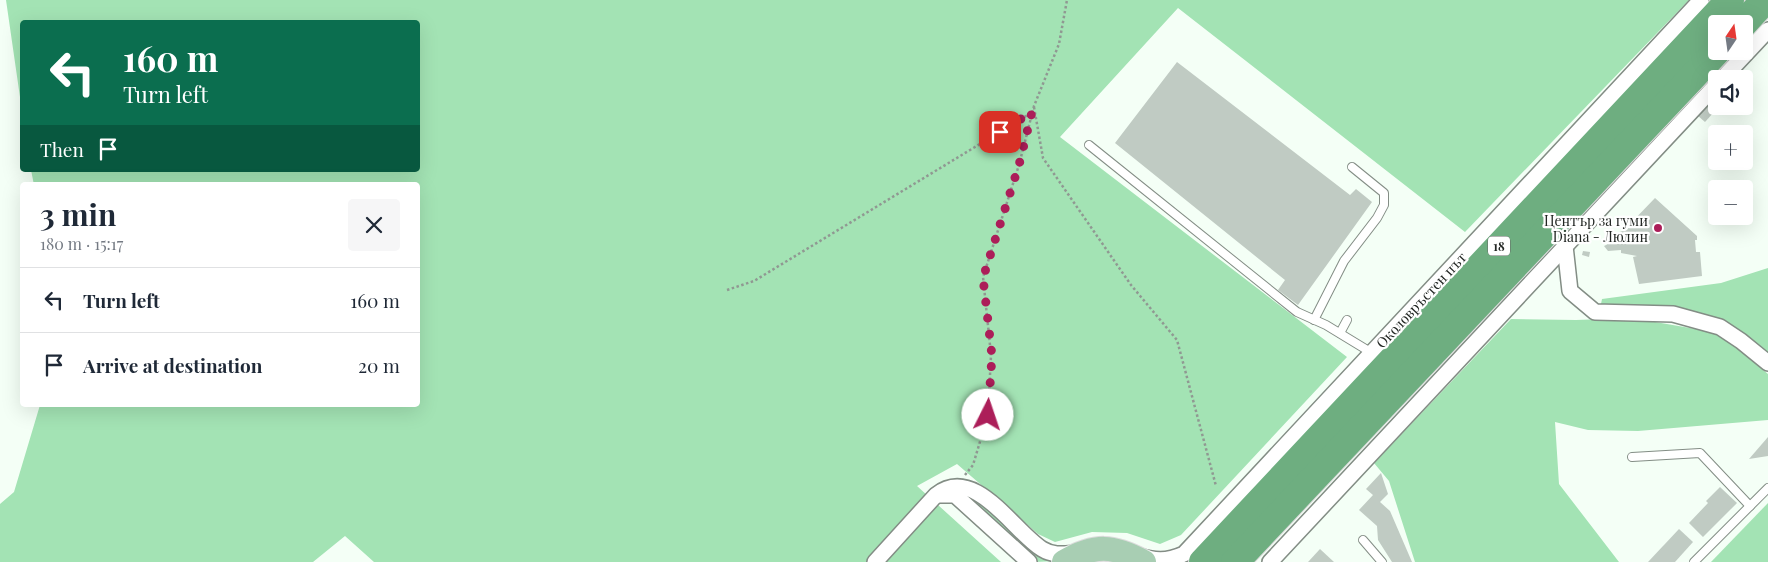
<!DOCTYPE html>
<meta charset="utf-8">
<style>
:root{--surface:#fff;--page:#f6f6f7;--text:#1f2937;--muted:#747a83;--line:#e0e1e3}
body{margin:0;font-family:"Playfair Display",serif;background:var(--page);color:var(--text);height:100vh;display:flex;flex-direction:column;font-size:19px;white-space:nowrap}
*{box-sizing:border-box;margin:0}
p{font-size:16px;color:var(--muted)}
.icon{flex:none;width:28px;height:28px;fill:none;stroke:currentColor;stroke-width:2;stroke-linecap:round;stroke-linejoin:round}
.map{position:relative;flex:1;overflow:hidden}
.drawer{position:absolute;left:20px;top:182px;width:400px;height:225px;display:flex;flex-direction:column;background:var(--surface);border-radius:5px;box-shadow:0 5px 20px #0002}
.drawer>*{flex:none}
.hud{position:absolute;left:20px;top:20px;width:400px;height:152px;border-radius:5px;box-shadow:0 5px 20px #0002;background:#0b6e4f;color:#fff;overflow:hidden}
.needle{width:32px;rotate:13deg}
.fabs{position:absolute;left:1708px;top:15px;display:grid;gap:10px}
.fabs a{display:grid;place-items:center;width:45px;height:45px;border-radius:5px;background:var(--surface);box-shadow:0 5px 20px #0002;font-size:25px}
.pin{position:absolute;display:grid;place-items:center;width:42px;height:42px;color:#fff;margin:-21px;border-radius:10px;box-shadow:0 2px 8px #0006}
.me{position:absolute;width:55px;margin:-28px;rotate:4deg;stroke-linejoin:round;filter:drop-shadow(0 0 4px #0008)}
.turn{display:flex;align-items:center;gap:18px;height:105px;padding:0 20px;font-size:22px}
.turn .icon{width:65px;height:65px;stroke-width:2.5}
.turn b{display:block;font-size:35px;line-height:42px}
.then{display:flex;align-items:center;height:48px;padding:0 20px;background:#0003;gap:10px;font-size:19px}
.round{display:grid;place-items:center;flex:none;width:52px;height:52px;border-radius:5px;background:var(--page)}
.overview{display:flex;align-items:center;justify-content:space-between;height:85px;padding:0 20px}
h1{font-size:30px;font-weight:700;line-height:38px}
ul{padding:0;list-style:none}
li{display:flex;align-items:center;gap:15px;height:65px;padding:0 20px;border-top:1px solid var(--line)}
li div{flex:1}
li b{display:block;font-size:19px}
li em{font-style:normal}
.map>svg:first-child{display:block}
.green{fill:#a3e3b4}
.building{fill:#c0cbc3}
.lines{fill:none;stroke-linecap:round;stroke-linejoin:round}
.lane-casing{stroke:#838d85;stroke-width:10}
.street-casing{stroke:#838d85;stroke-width:18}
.primary-casing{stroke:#dcdcdc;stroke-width:26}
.highway-casing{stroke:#dcdcdc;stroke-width:30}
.path{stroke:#909892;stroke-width:2.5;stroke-dasharray:2.5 2.5;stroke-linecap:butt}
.lane{stroke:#fff;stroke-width:8}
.street{stroke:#fff;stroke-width:15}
.primary{stroke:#a8ceb3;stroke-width:24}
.highway{stroke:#6eae80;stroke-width:28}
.route{stroke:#ac1e59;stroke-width:9;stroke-dasharray:0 16.2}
.poi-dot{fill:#ac1e59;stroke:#fff;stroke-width:2}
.labels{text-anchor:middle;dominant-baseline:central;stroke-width:4.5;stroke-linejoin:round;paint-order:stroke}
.shield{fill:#fff;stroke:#646765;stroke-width:1}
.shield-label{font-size:12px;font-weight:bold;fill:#222623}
.poi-label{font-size:14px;fill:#222623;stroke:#fff;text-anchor:end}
.street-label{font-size:14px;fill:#222623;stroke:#fff}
</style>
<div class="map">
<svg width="1768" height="562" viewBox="0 0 1768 562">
<rect width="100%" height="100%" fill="#f4fff6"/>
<g class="green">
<polygon points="6,0 1689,0 1465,232 1178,8 1060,137 1347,357 1181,535 1160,544 1127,533 1092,532 1055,542 1038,534 957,464 917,486 1001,562 374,562 345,536 313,562 0,562 0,504 14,492 40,405 418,405 418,185 34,185 31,170 418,170 418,22 22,22 22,111"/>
<polygon points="1768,268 1768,356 1723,321 1607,307 1601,304 1602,299 1721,283"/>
<polygon points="1632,318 1719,333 1768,374 1768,420 1638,431 1588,430 1555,422 1559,484 1619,562 1415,562 1389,481 1374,463 1511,319 1576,320"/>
<polygon points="966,496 975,498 1037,555 1057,561 1035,562"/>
<polygon points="1768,503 1768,562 1711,562"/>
</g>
<g class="building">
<polygon points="1177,62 1350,195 1356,189 1372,202 1298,305 1278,290 1285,280 1115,143"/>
<polygon points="1706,105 1714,112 1705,122 1697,115"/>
<polygon points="1655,198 1697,236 1697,240 1695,240 1696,252 1700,252 1702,276 1639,284 1633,257 1637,256 1621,253 1621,250 1608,251 1604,246 1614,241 1619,232 1627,230 1631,225 1630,224"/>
<polygon points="1583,251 1590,252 1589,257 1582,255"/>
<polygon points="1768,437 1768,456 1749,459"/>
<polygon points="1381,473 1388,494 1380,502 1390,511 1412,562 1392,562 1378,540 1377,526 1359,510 1373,495 1366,489"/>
<polygon points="1720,487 1737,503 1703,537 1689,523 1708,503 1706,501"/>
<polygon points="1679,529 1693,542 1675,562 1648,562"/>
<polygon points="1320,549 1334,562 1308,562"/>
</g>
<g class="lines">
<defs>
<g id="lane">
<polyline points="1089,145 1297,312 1326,325 1372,353"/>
<polyline points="1314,320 1344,261 1377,218 1384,205 1384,193 1352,167"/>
<polyline points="1340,333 1347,320"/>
<polyline points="1632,457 1700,453 1750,506"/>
<polyline points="1363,540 1382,562"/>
<polyline points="1694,562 1768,488"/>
</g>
<g id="street">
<polyline points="1722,79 1768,30"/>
<polyline points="1565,246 1570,291 1595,312 1673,314 1720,327 1741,341 1768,363"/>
<polyline points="937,495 955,495 1029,562"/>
<path d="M1136 555C1155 561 1166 562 1184 554L1701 0"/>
<path d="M875 562 936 495C975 464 1013 531 1042 549 1053 556 1064 554 1076 553"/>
<polyline points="1270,562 1716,85"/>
</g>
<path id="primary" d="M1064 562C1095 544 1113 545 1144 562"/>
<g id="highway">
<polyline points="1743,24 1765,0"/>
<polyline points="1203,562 1730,0"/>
<polyline points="1235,562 1717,51"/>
</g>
</defs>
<use href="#lane" class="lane-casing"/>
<use href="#street" class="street-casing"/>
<use href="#primary" class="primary-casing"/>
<use href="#highway" class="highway-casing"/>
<g class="path">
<polyline points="1034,107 1043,158 1131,285 1177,340 1216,486"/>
<polyline points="727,290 754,281 1031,113"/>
<polyline points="965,475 973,465 988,415 991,355 983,277 1019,165 1034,106 1059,44 1067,0"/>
</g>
<use href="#lane" class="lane"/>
<use href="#street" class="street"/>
<use href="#primary" class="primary"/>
<use href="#highway" class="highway"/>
</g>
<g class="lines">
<polyline class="route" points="988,415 992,356 983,278 1019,165 1032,112 1000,132"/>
</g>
<circle class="poi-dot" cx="1658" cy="228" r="5"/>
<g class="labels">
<rect class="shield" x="1488" y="236.5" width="22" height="19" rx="4"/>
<g class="shield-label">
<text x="1499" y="246">18</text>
</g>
<g class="poi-label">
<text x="1648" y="220">Център за гуми<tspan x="1648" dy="16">Diana - Люлин</tspan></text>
</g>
<g class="street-label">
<text transform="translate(1421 300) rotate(-47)">Околовръстен път</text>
</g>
</g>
</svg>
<div class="fabs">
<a><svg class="needle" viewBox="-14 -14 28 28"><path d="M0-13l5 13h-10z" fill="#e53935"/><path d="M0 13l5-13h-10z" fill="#747a83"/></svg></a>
<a><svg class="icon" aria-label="sound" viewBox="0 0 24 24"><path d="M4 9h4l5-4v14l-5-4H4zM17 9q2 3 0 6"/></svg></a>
<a>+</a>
<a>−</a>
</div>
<div class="pin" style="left:1000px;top:132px;background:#d93025"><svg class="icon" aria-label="arrive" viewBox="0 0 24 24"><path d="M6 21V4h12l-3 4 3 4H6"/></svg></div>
<svg class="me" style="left:988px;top:415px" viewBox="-20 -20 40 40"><circle r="19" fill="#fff"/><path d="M0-13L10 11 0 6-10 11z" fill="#ac1e59"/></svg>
<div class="hud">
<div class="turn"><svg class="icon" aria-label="left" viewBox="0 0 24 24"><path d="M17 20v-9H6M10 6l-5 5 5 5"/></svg><div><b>160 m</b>Turn left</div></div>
<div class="then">Then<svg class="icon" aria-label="arrive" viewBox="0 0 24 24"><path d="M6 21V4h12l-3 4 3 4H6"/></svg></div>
</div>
<section class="drawer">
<div class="overview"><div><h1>3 min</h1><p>180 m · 15:17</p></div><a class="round"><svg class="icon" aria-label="close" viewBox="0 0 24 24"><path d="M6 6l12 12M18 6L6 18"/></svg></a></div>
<ul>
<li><svg class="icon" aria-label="left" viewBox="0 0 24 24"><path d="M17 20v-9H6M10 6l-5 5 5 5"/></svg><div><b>Turn left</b></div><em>160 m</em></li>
<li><svg class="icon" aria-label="arrive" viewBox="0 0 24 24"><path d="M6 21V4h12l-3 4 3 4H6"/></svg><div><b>Arrive at destination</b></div><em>20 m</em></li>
</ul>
</section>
</div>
